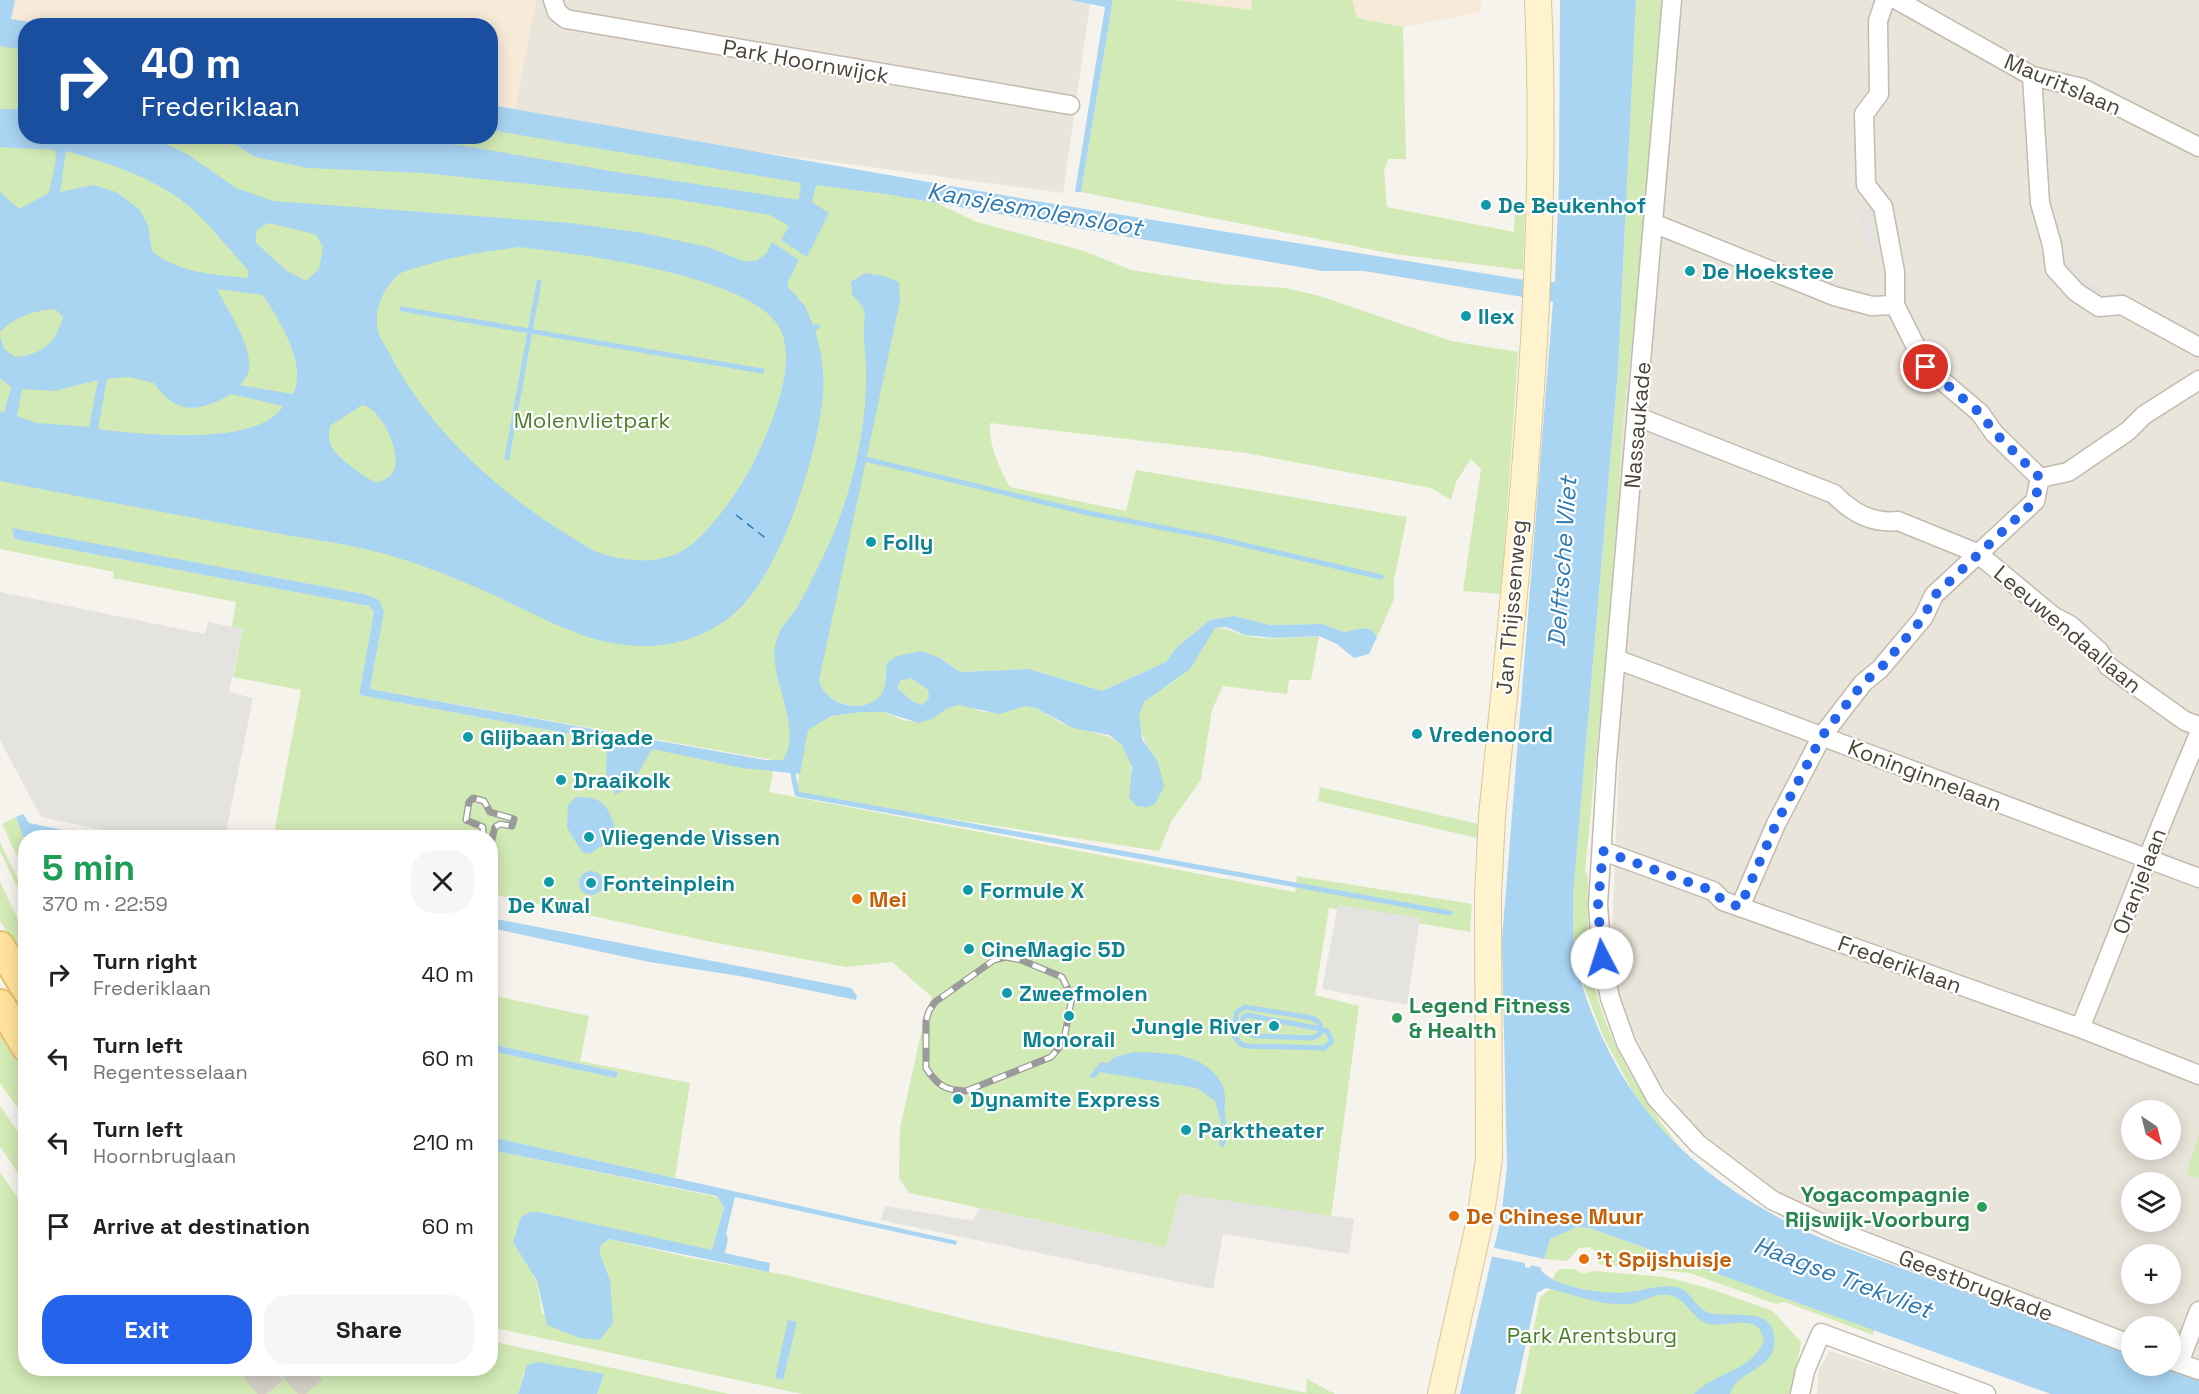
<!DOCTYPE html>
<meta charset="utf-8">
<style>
:root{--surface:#fff;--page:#f6f6f6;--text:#202124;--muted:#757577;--accent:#2563eb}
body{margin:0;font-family:"Space Grotesk",sans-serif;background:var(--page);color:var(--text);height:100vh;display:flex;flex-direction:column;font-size:22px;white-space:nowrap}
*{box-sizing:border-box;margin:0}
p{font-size:20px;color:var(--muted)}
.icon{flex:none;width:33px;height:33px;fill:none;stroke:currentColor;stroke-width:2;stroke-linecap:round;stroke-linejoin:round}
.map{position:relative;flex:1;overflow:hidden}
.panel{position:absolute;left:18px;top:830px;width:480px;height:546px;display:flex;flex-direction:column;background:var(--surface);border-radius:24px;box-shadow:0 3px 15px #0003}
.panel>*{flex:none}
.guide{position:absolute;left:18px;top:18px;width:480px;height:126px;border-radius:24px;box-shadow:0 3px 15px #0003;background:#1a4fa0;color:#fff;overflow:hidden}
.needle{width:39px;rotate:145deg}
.tools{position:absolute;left:2121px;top:1100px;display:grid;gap:12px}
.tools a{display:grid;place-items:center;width:60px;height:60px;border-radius:50%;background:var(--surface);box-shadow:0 3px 15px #0003;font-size:30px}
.pin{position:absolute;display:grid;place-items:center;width:51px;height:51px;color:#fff;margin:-26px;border:3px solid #fff;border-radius:50%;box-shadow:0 2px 6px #0007}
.me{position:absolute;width:66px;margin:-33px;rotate:355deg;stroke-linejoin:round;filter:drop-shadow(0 0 4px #0008)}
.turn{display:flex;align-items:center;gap:21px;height:126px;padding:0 24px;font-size:27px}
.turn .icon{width:78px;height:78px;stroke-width:2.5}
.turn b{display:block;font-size:42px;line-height:51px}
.round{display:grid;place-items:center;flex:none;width:63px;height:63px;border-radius:24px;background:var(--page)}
.summary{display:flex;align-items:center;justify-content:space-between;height:102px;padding:0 24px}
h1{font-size:36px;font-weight:600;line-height:45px;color:#1e9e55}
.primary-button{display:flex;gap:12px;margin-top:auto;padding:12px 24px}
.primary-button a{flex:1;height:69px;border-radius:24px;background:var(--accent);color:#fff;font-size:24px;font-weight:600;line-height:69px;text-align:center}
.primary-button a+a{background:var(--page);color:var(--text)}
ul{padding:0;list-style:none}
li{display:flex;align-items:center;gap:18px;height:84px;padding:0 24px}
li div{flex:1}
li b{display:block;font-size:22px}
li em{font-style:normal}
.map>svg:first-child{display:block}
.residential{fill:#eae5da;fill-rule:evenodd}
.commercial{fill:#f7ead8}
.green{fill:#d2eab5;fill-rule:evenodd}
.parking{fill:#e5e3e0}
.water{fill:#a9d4f2;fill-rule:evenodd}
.pier{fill:#f6f3ec}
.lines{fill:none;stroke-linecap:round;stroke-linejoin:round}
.stream{stroke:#a9d4f2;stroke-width:5}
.ferry{stroke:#2e7ab2;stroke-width:1.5;stroke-dasharray:8 6;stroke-linecap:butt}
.primary-tunnel{stroke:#d4d0c8;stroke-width:28;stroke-dasharray:28 14;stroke-linecap:butt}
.street-casing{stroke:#c2bbae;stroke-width:21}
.secondary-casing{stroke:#d6c79b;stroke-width:28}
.primary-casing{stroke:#e6c16a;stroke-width:32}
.street{stroke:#fff;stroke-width:18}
.secondary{stroke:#fff3cd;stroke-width:26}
.primary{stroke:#ffe39c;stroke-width:28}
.rail-casing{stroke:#9a9a9a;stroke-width:7}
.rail{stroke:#fff;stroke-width:4.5;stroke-dasharray:14;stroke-linecap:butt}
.route{stroke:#2563eb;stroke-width:10;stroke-dasharray:0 18}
.culture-dot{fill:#0f9aa8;stroke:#fff;stroke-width:2}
.food-dot{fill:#e8710a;stroke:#fff;stroke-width:2}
.leisure-dot{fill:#2e9e5b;stroke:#fff;stroke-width:2}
.labels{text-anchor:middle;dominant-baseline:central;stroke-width:4.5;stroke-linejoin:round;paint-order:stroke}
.street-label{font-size:22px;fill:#4b4439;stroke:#fff}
.culture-label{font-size:22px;font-weight:bold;fill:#0d838f;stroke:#fff;text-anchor:start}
.park-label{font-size:22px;fill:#4a7f2a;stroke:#fff}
.food-label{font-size:22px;font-weight:bold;fill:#c56008;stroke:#fff;text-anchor:start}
.leisure-label{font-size:22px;font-weight:bold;fill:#27864d;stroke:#fff;text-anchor:start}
.water-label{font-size:24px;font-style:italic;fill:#2e7ab2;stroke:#fff}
</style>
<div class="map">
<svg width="2199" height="1394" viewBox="0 0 2199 1394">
<rect width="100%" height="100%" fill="#f6f3ec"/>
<g class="residential">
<polygon points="536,0 1068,0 1090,4 1063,193 513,119"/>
<path d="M1637 0H2199V1366L2171 1355 2170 1326H2132L2131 1340 1768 1191 1717 1153 1660 1084 1620 1006 1612 931 1619 761 1611 478 1634 177ZM2132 1110H2170V1149H2132ZM2132 1182H2170V1221H2132ZM2132 1254H2170V1293H2132Z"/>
<polygon points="1830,1351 1902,1375 1954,1394 1817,1394 1819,1369"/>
</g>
<g class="commercial">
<polygon points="0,0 536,0 513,119 491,115 490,26 26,26 0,28"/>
<polygon points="1176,0 1252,0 1251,10"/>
<polygon points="1352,0 1481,0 1481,12 1403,27 1357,18"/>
</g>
<g class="green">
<polygon points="1113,0 1176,0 1251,10 1252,0 1352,0 1357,18 1403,27 1406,159 1388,159 1384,171 1387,207 1514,232 1515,209 1525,210 1523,270 1394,254 1081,192"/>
<path d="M1636 0H1662L1635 314 1622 427 1615 567 1585 871 1588 877C1588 913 1586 951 1595 987 1610 1049 1645 1102 1682 1150L1641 1107 1603 1036 1578 971 1573 935V894L1618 370Z"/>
<path d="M0 40 25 44 26 136H490L491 122 934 202 977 222 1084 251 1131 270 1222 284 1286 288 1320 296 1451 341 1518 352 1501 594 1463 591 1481 469 1471 459 1456 482 1451 500 1431 488 1246 453 990 423C988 443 1000 470 1010 487L1126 511 1136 470 1407 517 1394 580V599L1377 637 1372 630 1363 628 1344 632 1322 624 1270 625 1234 616 1210 620 1177 647 1166 662 1102 691 1029 669 960 672 940 658 885 674C885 678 886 684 885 688 879 716 825 708 820 682V721C839 712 866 708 887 713 894 715 901 721 908 721 931 724 940 707 959 705 969 704 976 712 985 712 998 712 1012 706 1025 706 1039 706 1050 718 1062 723 1096 738 1139 729 1130 783L1158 762C1143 741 1126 714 1153 694 1160 689 1170 685 1177 679 1195 663 1201 647 1215 628 1228 627 1234 633 1247 636 1270 641 1295 637 1319 636L1311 680H1289L1287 694 1223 686 1212 710 1201 780 1171 822 1159 851 795 795 801 765 370 689 384 612 364 594 12 529 14 539 369 606 374 612 359 695 773 771 769 792 1295 892 1297 876 1472 904 1470 932 1329 908 1315 995 1359 1006 1331 1217 1180 1194 1166 1247 909 1193 899 1178 900 1128 926 1011 932 997 892 962 846 967 712 942 491 894 490 837H285L275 828 301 690 233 677 243 630 232 627 236 602 113 578 114 572 0 549Z"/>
<polygon points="911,678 928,690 929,698 922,705 912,701 896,688 900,681"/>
<polygon points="1320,787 1478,824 1477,838 1318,801"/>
<polygon points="16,817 25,841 25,873 2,824"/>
<polygon points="0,842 25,894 25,903 0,851"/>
<polygon points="0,882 25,934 25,964 0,920"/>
<polygon points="491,995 589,1016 580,1061 690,1083 675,1178 491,1137 491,1051 616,1078 618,1072 491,1044"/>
<polygon points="0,1029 25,1072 25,1118 0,1083"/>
<polygon points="0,1106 25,1142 25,1184 0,1146"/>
<polygon points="2199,1134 2199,1178 2186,1174"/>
<path d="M491 1150 717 1197 724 1208 712 1251 539 1212 514 1242 537 1282 542 1313 580 1338H593L610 1280 600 1254 601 1245 609 1239 692 1258 786 1275 973 1321 1306 1393 1307 1379 1335 1394H802L491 1327ZM789 1320 797 1322 782 1380 775 1378Z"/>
<polygon points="0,1172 25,1209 26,1368 490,1368 491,1341 729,1394 597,1394 604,1374 524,1372 518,1394 0,1394"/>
<polygon points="1576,1227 1590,1228 1874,1330 1873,1335 1785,1302 1776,1304 1690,1273 1599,1264 1597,1252 1589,1247 1579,1248 1567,1261 1544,1259 1550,1239"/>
<polygon points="1561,1269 1574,1269 1583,1274 1594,1271 1665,1277 1708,1288 1773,1311 1801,1342 1792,1394 1521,1394 1540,1297 1560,1282 1553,1280 1555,1273"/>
</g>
<g class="parking">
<polygon points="1870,209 1877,253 1867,255 1859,211"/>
<polygon points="2067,260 2084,279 2106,294 2101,302 2059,266"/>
<polygon points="1784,263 1853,289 1870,293 1869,297 1852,293 1783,267"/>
<polygon points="1657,429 1706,449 1703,458 1653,438"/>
<polygon points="0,592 205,634 208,622 243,629 229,692 253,698 225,837 136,837 41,817 0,740"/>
<polygon points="1338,905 1420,918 1407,1005 1322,989"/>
<polygon points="1180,1194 1354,1219 1349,1254 1223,1234 1213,1289 880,1220 886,1206 973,1221 979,1208 1166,1247"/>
</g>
<g class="water">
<polygon points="0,0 15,0 11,19 50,25 26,26 25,50 0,46"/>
<polygon points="1069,0 1113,0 1081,192 1075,192 1105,7"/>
<path d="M1560 0H1636L1618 370 1573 895C1573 920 1572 947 1578 971 1616 1107 1698 1184 1823 1239L2131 1354 2132 1365H2162L2199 1379V1394H2051L1590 1228 1577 1227 1550 1239 1541 1270C1554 1288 1607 1295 1630 1292 1648 1290 1662 1283 1680 1288 1690 1291 1695 1307 1707 1312 1728 1320 1779 1302 1774 1345 1771 1371 1736 1371 1730 1394H1694C1714 1372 1755 1371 1764 1339L1759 1328C1746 1317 1725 1327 1709 1324 1692 1320 1687 1298 1669 1295 1656 1292 1642 1303 1628 1304 1600 1306 1573 1294 1546 1288L1537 1293 1515 1394H1460L1501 1218 1507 1167 1502 940 1553 302 1364 271H1322L886 194 816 185 812 202 829 213 807 257 781 240 789 226 770 215 674 199 424 173 308 168 255 157 223 137H412L617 172 799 200 801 183 491 130V105L1036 201 1525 280 1555 282 1559 182Z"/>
<path d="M0 109H25L26 136 151 137 187 154 236 188 273 201 570 223 643 233 708 247 743 261H756L767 253 772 242 799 260 788 281V287L805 306 813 325 819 324 820 328 815 330C821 351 825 372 823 394 818 454 782 569 737 611 713 633 681 645 649 646 595 648 549 621 502 599 463 581 423 564 381 553 342 542 300 538 259 530 173 514 86 498 0 481V412L4 413 11 387 0 378V336L4 349 15 357C42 355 56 343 63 317L55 309C32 311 16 316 0 332V192L19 209 49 193 56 160 55 150 0 147ZM66 151C104 162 144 174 177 197 204 216 226 246 248 270V278C215 275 178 273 152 251L148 225 139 209 116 192 93 185 60 192ZM268 223 315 234 323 246 319 269 306 281 287 271 255 242 257 230ZM519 247C575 253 750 275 779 327 794 353 782 394 772 420 755 466 732 505 698 539 672 566 629 564 597 552 587 548 577 540 568 535 496 491 426 426 388 351 385 345 379 337 378 331 373 311 383 288 398 275 403 271 413 269 419 267 452 256 484 252 519 247ZM217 289 263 295C279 320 308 364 293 394L240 385C242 382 247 377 248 373 256 349 227 310 217 289ZM129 377 154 383C176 416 200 412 231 394L283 406C258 448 140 434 98 429L107 379ZM98 380 89 427 37 423 17 416 22 389 54 391ZM362 405C381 408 400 450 395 468 392 477 384 480 377 483 364 477 337 458 331 446 328 439 329 432 330 426Z"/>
<path d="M865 273 884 276 899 282 900 301 819 680C824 704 863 716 881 695 887 687 885 673 887 663L897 656 921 651 940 658 960 672 1029 669 1102 691 1166 662 1177 647 1210 620 1234 616 1270 625 1322 624 1344 632 1363 628 1372 630 1377 637 1369 654 1354 658 1337 644 1319 636 1275 638 1245 635 1226 627 1215 628 1190 669 1144 702 1139 715 1142 739 1158 762 1164 787 1155 804 1147 807 1136 806 1129 797 1132 767 1122 745 1109 735 1073 728 1036 708 1025 706 999 714 958 705 948 708 932 719 919 723 884 712H860L831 716 808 730 800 774 742 768 653 749C642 763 633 790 615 794L606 773 607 748 598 739 359 695 374 612 369 606 14 539 12 528 364 594 379 600 384 612 370 689 765 760H783C806 725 762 672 778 636 782 625 792 616 798 606 805 594 811 581 817 569 852 502 873 416 864 340 862 318 872 313 852 295L851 282ZM911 678 928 690 929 698 922 705 912 701 897 688 900 681Z"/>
<path d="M576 797C607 796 608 809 618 835L612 843 599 847 590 854 582 852 567 828 568 805Z"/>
<polygon points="23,814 29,823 96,837 60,837 35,832 37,837 26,837 25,841 16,817"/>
<circle cx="591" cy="883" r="12"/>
<polygon points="491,918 851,988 857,996 856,1000 740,976 649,962 491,928"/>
<polygon points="491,1044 618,1072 616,1078 491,1051"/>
<path d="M1134 1052C1165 1053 1205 1052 1222 1084 1227 1093 1224 1106 1225 1116 1226 1128 1230 1137 1223 1148L1219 1145 1221 1122 1215 1101 1197 1088 1100 1072 1095 1078 1089 1077 1100 1062 1108 1063 1115 1057Z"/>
<polygon points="491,1137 957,1241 956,1245 735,1197 726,1234 728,1239 725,1253 770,1263 769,1272 609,1239 601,1245 600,1254 610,1280 613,1323 600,1340 580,1338 547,1325 537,1281 513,1242 521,1217 530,1212 539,1212 712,1250 724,1208 717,1196 491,1150"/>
<polygon points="788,1320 797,1322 783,1380 775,1378"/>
<polygon points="538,1362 604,1374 597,1394 518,1394 527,1365"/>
</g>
<polygon class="pier" points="1491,1247 1544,1259 1542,1268 1531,1265 1530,1268 1525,1267 1525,1263 1489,1256"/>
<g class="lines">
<g class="stream">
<polyline points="402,309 762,371"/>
<polyline points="507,458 539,282"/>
<polyline points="865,459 1088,513 1215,538 1381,577"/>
<polyline points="793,774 797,794 1450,913"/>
<path d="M1327 1031 1332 1041 1324 1048 1247 1046 1240 1044 1233 1034 1237 1012 1245 1007 1312 1018C1323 1023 1325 1034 1312 1038L1254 1036 1241 1029 1243 1018 1247 1015 1316 1028 1327 1031"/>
</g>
<polyline class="ferry" points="736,515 768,540"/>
<g class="primary-tunnel">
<polyline points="254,1368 276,1394"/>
<polyline points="293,1368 317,1394"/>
</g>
<defs>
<g id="street">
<polyline points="553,0 557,12 566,19 1070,105"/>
<polyline points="1672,0 1607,760 1598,905 1602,958 1610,998 1626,1043 1656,1098 1698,1144 1772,1200 1840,1232 2132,1345"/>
<polyline points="1885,0 1878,21 1879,94 1864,114 1866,185 1883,207 1895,272 1895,305 1926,367 1980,413 1994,433 2040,478"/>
<polyline points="1897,0 2032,76 2082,88 2199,147"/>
<polyline points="2032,76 2040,203 2052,245 2055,269 2076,292 2099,307 2122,305 2199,347"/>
<polyline points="1653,223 1834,296 1872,306 1895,305"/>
<path d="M1638 417 1834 494C1851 512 1872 524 1898 521L1977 553 2053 616 2070 625 2099 651 2108 666 2185 721 2199 726"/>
<polyline points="1616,659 2199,878"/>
<polyline points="1603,851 1713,891 1723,901 2080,1028 2199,1075"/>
<polyline points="1740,907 1776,824 1822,736 1863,683 1880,669 1923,618 1934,595 2035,501 2040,478 2068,472 2128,431 2144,415 2199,380"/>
<path d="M2080 1028C2120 930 2157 831 2199 734"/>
<polyline points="2170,1360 2199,1370"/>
<polyline points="2179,1363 2199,1311"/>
<polyline points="1800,1394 1805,1371 1821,1333 1986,1394"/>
</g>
<path id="secondary" d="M1441 1394 1480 1220 1489 1159 1488 896 1492 816C1519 545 1550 272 1538 0"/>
<g id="primary">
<polyline points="0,946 26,989"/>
<polyline points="0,1004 26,1047"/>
</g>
</defs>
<use href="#street" class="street-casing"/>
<use href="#secondary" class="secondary-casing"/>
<use href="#primary" class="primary-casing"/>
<use href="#street" class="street"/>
<use href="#secondary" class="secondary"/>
<use href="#primary" class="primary"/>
<defs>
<g id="rail">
<polyline points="483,837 483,827 466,820 469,802 473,798 484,801 490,812 514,819 512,826 500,824 495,827 490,847"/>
<path d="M1006 957 1021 960 1062 977 1072 997 1065 1034 1063 1043 1051 1057 966 1091C946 1091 937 1085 926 1068V1021L929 1011 935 1002 994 960Z"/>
</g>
</defs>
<use href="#rail" class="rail-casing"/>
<use href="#rail" class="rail"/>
</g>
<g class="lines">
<polyline class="route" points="1602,958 1598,905 1603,851 1713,891 1723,901 1740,907 1776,824 1822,736 1863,683 1880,669 1923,618 1934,596 2035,501 2040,478 1995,433 1980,413 1926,367"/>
</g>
<g class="culture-dot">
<circle cx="1486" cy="205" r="6"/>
<circle cx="1690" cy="271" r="6"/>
<circle cx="1466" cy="316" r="6"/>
<circle cx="871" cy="542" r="6"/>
<circle cx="1417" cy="734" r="6"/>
<circle cx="468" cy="737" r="6"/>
<circle cx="561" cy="780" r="6"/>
<circle cx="589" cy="837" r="6"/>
<circle cx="549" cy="882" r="6"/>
<circle cx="591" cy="883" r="6"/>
<circle cx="968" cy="890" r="6"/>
<circle cx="969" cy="949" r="6"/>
<circle cx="1007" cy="993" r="6"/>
<circle cx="1069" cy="1016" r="6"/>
<circle cx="1274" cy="1026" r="6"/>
<circle cx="958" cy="1099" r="6"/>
<circle cx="1186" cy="1130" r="6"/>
</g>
<g class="food-dot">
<circle cx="857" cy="899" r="6"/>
<circle cx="1454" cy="1216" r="6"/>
<circle cx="1584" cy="1259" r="6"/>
</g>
<g class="leisure-dot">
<circle cx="1397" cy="1018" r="6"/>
<circle cx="1982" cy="1207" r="6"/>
</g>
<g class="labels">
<g class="street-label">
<text transform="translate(806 61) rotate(10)">Park Hoornwijck</text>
<text transform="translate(2063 84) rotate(23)">Mauritslaan</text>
<text transform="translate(1637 425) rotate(-85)">Nassaukade</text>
<text transform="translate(1511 607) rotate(-85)">Jan Thijssenweg</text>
<text transform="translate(2068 629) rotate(40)">Leeuwendaallaan</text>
<text transform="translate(1925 775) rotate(21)">Koninginnelaan</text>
<text transform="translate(2139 881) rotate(-69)">Oranjelaan</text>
<text transform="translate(1900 964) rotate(20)">Frederiklaan</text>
<text transform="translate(1976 1285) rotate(21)">Geestbrugkade</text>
</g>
<g class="culture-label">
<text x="1498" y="205">De Beukenhof</text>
<text x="1702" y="271">De Hoekstee</text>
<text x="1478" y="316">Ilex</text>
<text x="883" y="542">Folly</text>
<text x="1429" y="734">Vredenoord</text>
<text x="480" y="737">Glijbaan Brigade</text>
<text x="573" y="780">Draaikolk</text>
<text x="601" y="837">Vliegende Vissen</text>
<text x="603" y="883">Fonteinplein</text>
<text x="980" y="890">Formule X</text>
<text x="549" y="905" text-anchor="middle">De Kwal</text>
<text x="981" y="949">CineMagic 5D</text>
<text x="1019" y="993">Zweefmolen</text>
<text x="1262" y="1026" text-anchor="end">Jungle River</text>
<text x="1069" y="1039" text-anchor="middle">Monorail</text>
<text x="970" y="1099">Dynamite Express</text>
<text x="1198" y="1130">Parktheater</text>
</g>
<g class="park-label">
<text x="592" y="420">Molenvlietpark</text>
<text x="1592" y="1335">Park Arentsburg</text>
</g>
<g class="food-label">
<text x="869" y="899">Mei</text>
<text x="1466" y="1216">De Chinese Muur</text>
<text x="1596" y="1259">'t Spijshuisje</text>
</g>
<g class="leisure-label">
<text x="1409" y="1005">Legend Fitness<tspan x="1409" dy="25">&amp; Health</tspan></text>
<text x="1970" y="1194" text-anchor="end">Yogacompagnie<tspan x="1970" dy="25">Rijswijk-Voorburg</tspan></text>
</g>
<g class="water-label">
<text transform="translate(1035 209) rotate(10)">Kansjesmolensloot</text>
<text transform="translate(1562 562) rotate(-86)">Delftsche Vliet</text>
<text transform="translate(1843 1277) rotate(21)">Haagse Trekvliet</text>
</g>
</g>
</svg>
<div class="tools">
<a><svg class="needle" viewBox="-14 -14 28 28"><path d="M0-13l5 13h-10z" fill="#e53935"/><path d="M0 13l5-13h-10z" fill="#757577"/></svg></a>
<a><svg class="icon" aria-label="layers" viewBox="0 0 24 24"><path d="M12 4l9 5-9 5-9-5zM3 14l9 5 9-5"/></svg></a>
<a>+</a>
<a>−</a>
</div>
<div class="pin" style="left:1926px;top:367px;background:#d93025"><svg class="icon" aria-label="arrive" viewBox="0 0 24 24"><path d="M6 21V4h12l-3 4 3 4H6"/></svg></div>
<svg class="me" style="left:1602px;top:958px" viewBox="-20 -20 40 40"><circle r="19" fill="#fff"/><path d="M0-13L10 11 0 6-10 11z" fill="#2563eb"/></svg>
<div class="guide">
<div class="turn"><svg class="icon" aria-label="right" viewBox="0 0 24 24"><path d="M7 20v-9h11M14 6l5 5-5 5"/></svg><div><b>40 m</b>Frederiklaan</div></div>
</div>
<section class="panel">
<div class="summary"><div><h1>5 min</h1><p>370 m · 22:59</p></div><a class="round"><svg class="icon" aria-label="close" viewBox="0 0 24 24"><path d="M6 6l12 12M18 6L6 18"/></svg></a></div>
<ul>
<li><svg class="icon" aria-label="right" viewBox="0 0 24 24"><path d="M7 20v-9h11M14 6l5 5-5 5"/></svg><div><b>Turn right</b><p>Frederiklaan</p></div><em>40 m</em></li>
<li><svg class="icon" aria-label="left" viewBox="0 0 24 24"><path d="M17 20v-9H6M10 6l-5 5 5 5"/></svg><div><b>Turn left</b><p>Regentesselaan</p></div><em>60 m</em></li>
<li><svg class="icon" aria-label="left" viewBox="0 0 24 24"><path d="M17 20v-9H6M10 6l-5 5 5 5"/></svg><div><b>Turn left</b><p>Hoornbruglaan</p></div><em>210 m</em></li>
<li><svg class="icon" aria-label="arrive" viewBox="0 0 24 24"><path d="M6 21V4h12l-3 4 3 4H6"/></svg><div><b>Arrive at destination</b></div><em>60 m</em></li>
</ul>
<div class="primary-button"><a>Exit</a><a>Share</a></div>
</section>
</div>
